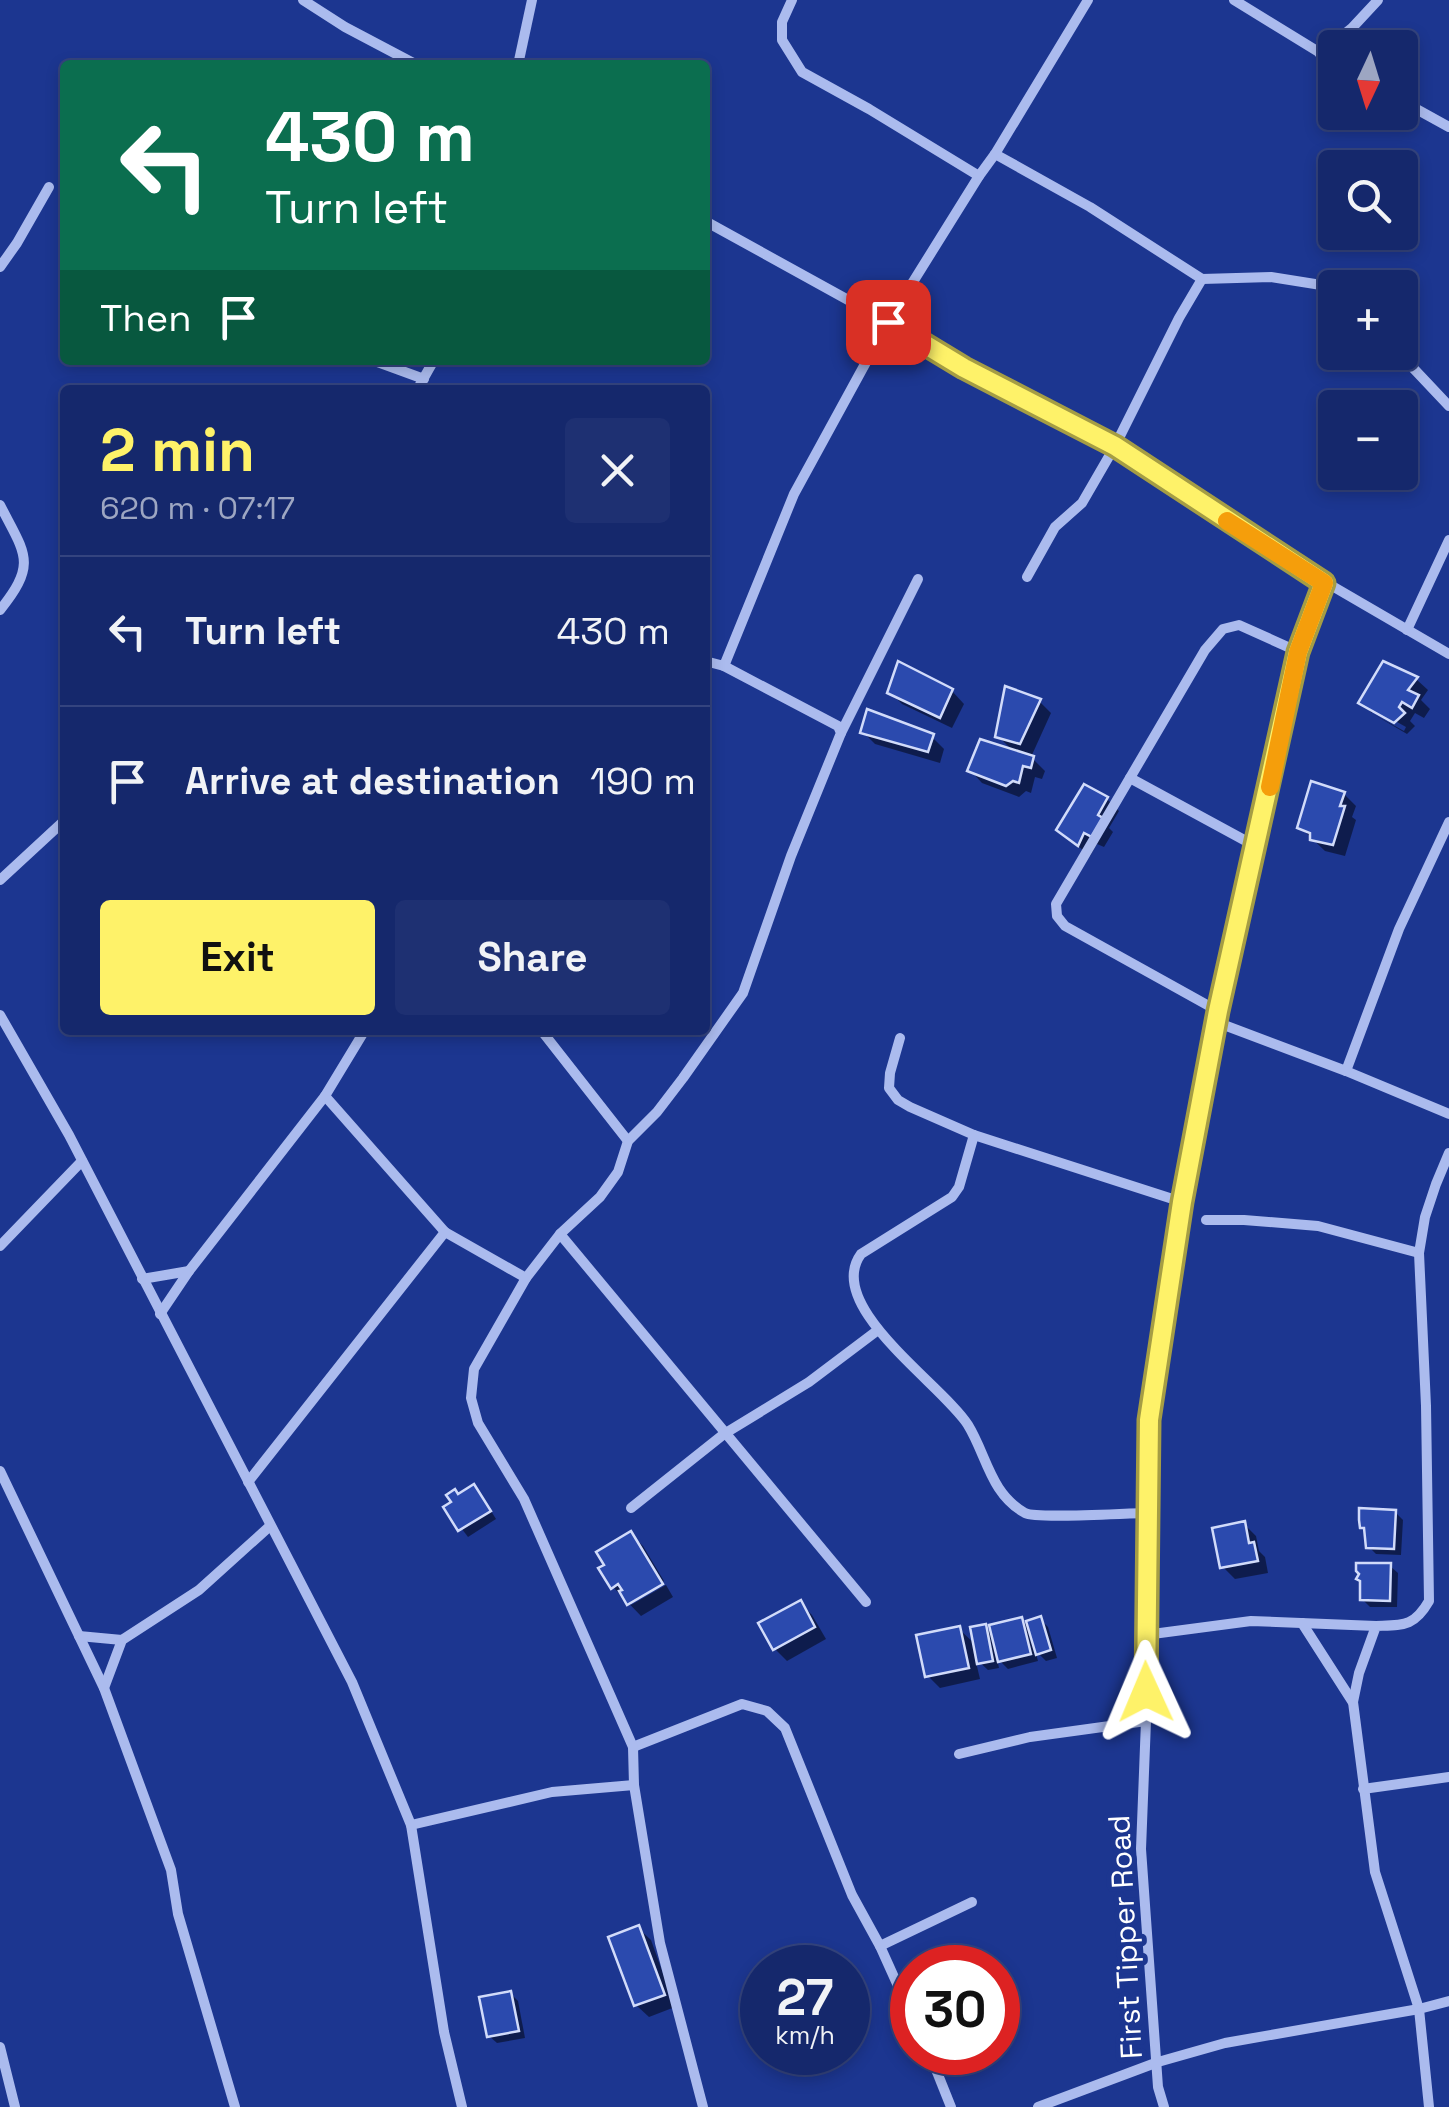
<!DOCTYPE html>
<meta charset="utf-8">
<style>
:root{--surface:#15286c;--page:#1e3072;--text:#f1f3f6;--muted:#9da6c2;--line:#34447f;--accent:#fef269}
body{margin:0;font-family:"Space Grotesk",sans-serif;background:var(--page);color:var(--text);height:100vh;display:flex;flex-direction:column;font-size:38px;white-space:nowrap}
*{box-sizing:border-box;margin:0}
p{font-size:32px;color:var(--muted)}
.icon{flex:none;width:55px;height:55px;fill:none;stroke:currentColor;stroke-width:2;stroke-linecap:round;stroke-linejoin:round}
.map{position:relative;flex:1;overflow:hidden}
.sheet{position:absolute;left:60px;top:385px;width:650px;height:650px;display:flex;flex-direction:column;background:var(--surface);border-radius:10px;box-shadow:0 5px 15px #0003,0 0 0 2px var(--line)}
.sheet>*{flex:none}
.hud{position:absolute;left:60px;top:60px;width:650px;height:305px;border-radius:10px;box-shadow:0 5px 15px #0003,0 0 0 2px var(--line);background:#0b6e4f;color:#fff;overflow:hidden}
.needle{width:65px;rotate:184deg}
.buttons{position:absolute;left:1318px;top:30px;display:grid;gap:20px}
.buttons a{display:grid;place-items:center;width:100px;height:100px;border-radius:10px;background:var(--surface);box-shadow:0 5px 15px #0003,0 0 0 2px var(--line);font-size:50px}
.speed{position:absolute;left:740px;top:1945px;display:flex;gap:20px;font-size:50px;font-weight:700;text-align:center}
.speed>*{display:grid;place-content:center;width:130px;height:130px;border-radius:50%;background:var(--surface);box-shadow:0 5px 15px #0003,0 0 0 2px var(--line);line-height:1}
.speed small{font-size:25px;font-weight:400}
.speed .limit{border:15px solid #d22;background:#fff;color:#111}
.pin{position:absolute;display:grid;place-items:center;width:85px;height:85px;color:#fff;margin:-42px;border-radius:20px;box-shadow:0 5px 15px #0006}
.me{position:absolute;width:110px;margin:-55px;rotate:359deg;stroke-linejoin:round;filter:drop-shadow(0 0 8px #0008)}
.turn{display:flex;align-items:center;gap:35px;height:210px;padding:0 40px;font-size:45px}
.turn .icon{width:130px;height:130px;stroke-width:2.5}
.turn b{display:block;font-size:70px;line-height:85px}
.then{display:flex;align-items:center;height:95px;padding:0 40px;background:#0003;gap:20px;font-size:38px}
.round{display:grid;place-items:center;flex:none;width:105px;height:105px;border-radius:10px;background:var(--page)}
.head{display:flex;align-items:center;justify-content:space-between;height:170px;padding:0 40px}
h1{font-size:60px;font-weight:800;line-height:75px;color:var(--accent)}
.button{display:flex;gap:20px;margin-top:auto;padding:20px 40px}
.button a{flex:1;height:115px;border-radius:10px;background:var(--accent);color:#111;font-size:40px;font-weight:800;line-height:115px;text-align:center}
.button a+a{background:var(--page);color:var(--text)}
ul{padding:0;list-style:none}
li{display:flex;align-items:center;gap:30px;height:150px;padding:0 40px;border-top:2px solid var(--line)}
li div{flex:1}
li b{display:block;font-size:38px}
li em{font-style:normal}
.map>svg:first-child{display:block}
.shadow{fill:#0007}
.building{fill:#2b4aae;stroke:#d1dbfa;stroke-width:2.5}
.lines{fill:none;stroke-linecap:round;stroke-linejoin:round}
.street{stroke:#abbbee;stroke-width:10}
.route-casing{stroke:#a59d44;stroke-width:25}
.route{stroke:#fef269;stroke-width:18}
.slow{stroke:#f59e0b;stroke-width:18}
.labels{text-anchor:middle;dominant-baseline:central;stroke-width:10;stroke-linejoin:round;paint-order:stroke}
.street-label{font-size:30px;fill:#fff;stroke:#1c3690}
</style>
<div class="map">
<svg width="1449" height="2107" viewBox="0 0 1449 2107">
<rect width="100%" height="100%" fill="#1c3690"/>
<g class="shadow">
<polygon points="1416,679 1428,690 1421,700 1430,709 1424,718 1415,713 1410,721 1415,726 1407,734 1373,714 1404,731 1406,727 1372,708 1372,713 1361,702"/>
<polygon points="952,691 964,704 952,728 902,704 890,692"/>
<polygon points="1039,701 1051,713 1031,757 1045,771 1042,779 1035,777 1031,793 1026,791 1019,797 982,783 970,770 1015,753 998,736"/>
<polygon points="863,732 932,737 944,749 940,763 875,744"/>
<polygon points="1344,794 1356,806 1352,817 1356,820 1345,856 1325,851 1300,827"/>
<polygon points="1107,799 1119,811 1109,828 1113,832 1104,847 1097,844 1090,856 1059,830"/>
<polygon points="330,1030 348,1030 336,1036"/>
<polygon points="481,1495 496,1519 468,1537 446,1508"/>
<polygon points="1395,1512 1403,1520 1401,1555 1376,1554 1368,1546 1367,1531 1363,1527"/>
<polygon points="1244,1524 1256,1536 1259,1551 1265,1557 1268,1573 1235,1579 1223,1567"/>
<polygon points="631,1534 643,1546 664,1581 631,1600 631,1605 666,1585 673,1597 641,1616 613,1587"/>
<polygon points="1390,1566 1398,1573 1397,1607 1370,1607 1362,1599 1363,1584 1357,1578"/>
<polygon points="800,1603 812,1615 826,1639 787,1661 775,1649"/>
<polygon points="1040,1619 1048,1627 1057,1658 1046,1661 1035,1650 1038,1661 1008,1669 997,1658 999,1668 988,1670 975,1658 980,1679 940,1688 928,1676 959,1629 977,1646 985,1627 994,1636 1021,1620 1031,1629"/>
<polygon points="638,1928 651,1940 675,2007 649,2017 636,2005"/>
<polygon points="510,1993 518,2001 525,2038 497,2043 489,2036"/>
</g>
<g class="building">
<polygon points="898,661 953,689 940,718 887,693"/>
<polygon points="1383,661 1418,677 1408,690 1419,695 1412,708 1402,702 1399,707 1405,713 1394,723 1358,703"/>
<polygon points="1005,686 1041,699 1020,744 995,737"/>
<polygon points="867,709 934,734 928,752 860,733"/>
<polygon points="980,739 1034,756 1031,768 1023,766 1019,783 1013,781 1006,786 967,771"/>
<polygon points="1311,781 1345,792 1340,806 1345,806 1333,845 1310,840 1310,833 1297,828"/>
<polygon points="1084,784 1108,797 1098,815 1103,818 1092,837 1084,833 1078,846 1056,830"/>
<polygon points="474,1484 491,1511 458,1531 443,1507 451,1502 446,1495 455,1489 458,1494"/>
<polygon points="1359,1508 1396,1510 1394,1549 1366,1548 1364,1528 1360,1528 1359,1520"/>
<polygon points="1245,1521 1249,1543 1254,1542 1258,1561 1220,1568 1212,1528"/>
<polygon points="631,1531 663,1584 627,1605 619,1591 622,1590 618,1584 611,1589 598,1568 604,1565 596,1552"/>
<polygon points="1356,1563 1391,1563 1390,1601 1360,1600 1360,1581 1356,1579 1359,1574 1356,1571"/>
<polygon points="801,1600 815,1627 773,1650 758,1623"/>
<polygon points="1041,1616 1051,1650 1036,1655 1026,1621"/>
<polygon points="1022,1617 1031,1654 998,1662 989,1625"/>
<polygon points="986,1624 993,1661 977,1664 970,1627"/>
<polygon points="960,1626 969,1668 925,1677 916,1635"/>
<polygon points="639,1925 665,1995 634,2006 608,1937"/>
<polygon points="511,1991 519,2031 487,2037 479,1997"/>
</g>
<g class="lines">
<g class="street">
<polyline points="303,0 345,27 417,65"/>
<polyline points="792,0 782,22 782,40 802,72 869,109 979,176"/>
<polyline points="1234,0 1335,62"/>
<polyline points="1320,54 1352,28 1378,0"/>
<polyline points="518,65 532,0"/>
<polyline points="1400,100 1449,127"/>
<polyline points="995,154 1090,207 1202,279 1271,277 1340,288"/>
<polyline points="705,221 888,322 964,368 1115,446 1272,551 1449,654"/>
<polyline points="0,267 17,243 49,187"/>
<polyline points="1398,352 1449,406"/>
<polyline points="372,360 424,379"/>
<polyline points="417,390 434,360"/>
<path d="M0 505C25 554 38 563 0 610"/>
<polyline points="1027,577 1055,527 1082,503 1115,446 1179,318 1202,279"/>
<polyline points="1407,630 1449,540"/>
<polyline points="724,666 794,494 888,322 979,176 995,154 1088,0"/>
<polyline points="841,733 918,579"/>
<polyline points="1130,778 1257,847"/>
<polyline points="0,880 65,820"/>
<polyline points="1218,1011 1065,926 1057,916 1056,904 1205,650 1223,629 1239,625 1299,652"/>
<polyline points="0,1015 69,1135 352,1682 411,1825 444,2032 462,2107"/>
<polyline points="1216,1022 1346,1071 1449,1114"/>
<polyline points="541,1030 628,1141"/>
<polyline points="900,1038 890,1073 889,1088 898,1100 910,1107 974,1135 1182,1202"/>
<polyline points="1346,1071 1399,929 1449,822"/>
<polyline points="325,1096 445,1232 526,1278"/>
<path d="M974 1135 959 1187 952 1197 861 1254C823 1306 943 1385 968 1425 987 1456 990 1493 1025 1513 1037 1519 1127 1513 1147 1513"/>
<polyline points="1206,1220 1244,1220 1318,1226 1419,1253"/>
<polyline points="560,1234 866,1602"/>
<polyline points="0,1246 82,1161"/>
<polyline points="142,1279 189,1271"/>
<polyline points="160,1314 189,1271 325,1096 365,1030"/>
<polyline points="0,1471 104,1688 171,1870 178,1914 235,2107"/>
<polyline points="248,1482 445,1232"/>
<polyline points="631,1508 724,1434 809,1382 878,1330"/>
<polyline points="1302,1623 1352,1701"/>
<polyline points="1145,1635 1251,1621 1376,1626"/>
<polyline points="79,1636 122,1640"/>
<polyline points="104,1688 122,1640 199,1590 270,1526"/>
<polyline points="633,1747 742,1704 767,1711 785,1728 852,1895 880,1946 912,2017"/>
<polyline points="959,1754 1030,1737 1146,1721"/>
<polyline points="1363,1789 1449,1777"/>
<polyline points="411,1825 552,1792 634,1785"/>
<polyline points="880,1946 972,1902"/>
<polyline points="0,2047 15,2107"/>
<polyline points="929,2052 951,2107"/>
<polyline points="703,2107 660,1943 634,1785 633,1747 524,1499 478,1423 471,1398 474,1369 526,1278 560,1234 600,1197 618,1172 628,1141 657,1112 683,1078 743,993 791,856 841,733 838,726 724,666 705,661"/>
<polyline points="1038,2107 1158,2062 1225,2043 1419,2009 1449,2001"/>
<polyline points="1164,2107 1158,2087 1141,1849 1146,1721 1145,1635 1149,1420 1182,1202 1218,1011 1299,652 1324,583"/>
<path d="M1429 2107 1419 2009 1375 1872 1353 1702 1359 1673 1376 1626C1403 1625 1414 1627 1429 1601L1426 1406 1419 1253 1425 1217 1436 1184 1449 1153"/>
</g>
</g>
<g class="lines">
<defs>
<polyline id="route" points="888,322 964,368 1115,446 1324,583 1298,652 1218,1011 1182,1202 1149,1420 1146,1692"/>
</defs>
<use href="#route" class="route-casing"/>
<use href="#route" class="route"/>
<polyline class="slow" points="1227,521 1324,583 1298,652 1270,787"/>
</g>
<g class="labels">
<g class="street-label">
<text transform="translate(1125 1937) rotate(-93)">First Tipper Road</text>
</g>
</g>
</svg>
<div class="buttons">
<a><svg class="needle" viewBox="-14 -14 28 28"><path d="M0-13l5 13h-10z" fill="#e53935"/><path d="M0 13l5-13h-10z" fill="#9da6c2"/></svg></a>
<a><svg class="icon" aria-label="search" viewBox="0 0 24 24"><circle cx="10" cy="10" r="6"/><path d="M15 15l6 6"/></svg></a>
<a>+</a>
<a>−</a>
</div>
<div class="speed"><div>27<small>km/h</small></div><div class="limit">30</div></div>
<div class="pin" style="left:888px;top:322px;background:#d93025"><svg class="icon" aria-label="arrive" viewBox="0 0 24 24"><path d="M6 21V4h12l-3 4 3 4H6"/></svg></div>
<svg class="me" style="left:1146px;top:1692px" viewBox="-20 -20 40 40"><path d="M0-17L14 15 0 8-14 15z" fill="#fef269" stroke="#fff" stroke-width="4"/></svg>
<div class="hud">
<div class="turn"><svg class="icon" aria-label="left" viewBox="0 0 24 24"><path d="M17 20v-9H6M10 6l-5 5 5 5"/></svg><div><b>430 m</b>Turn left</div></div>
<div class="then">Then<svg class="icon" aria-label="arrive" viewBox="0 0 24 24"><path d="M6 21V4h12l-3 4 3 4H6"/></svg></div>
</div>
<section class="sheet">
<div class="head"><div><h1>2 min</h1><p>620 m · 07:17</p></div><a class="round"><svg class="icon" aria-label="close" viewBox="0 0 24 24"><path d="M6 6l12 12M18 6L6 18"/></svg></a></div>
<ul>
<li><svg class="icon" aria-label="left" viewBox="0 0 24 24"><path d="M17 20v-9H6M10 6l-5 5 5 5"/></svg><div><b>Turn left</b></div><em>430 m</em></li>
<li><svg class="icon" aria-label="arrive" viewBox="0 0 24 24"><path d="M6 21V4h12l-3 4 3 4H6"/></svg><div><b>Arrive at destination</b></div><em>190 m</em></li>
</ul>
<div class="button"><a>Exit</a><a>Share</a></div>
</section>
</div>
